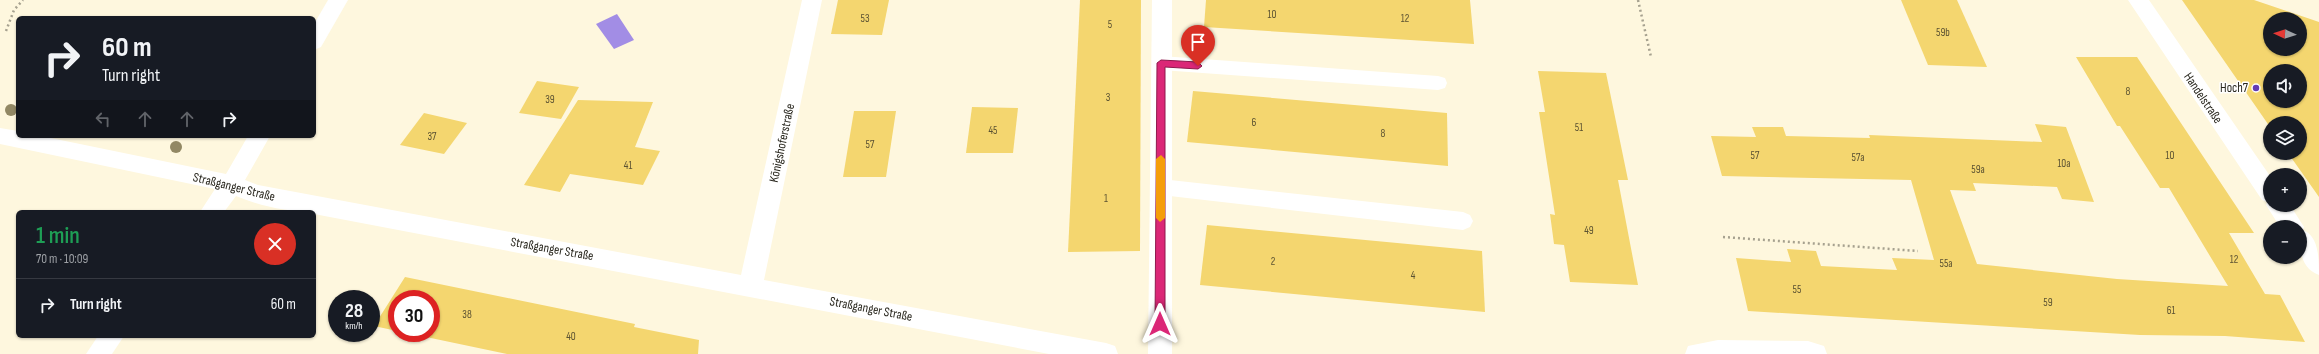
<!DOCTYPE html>
<meta charset="utf-8">
<style>
:root{--surface:#171b24;--page:#242831;--text:#f1f3f6;--muted:#9ea1a6;--line:#363941}
body{margin:0;font-family:"Sofia Sans Condensed",sans-serif;background:var(--page);color:var(--text);height:100vh;display:flex;flex-direction:column;font-size:15px;white-space:nowrap}
*{box-sizing:border-box;margin:0}
p{font-size:13px;color:var(--muted)}
.icon{flex:none;width:22px;height:22px;fill:none;stroke:currentColor;stroke-width:2;stroke-linecap:round;stroke-linejoin:round}
.map{position:relative;flex:1;overflow:hidden}
.side{position:absolute;left:16px;top:210px;width:300px;height:128px;display:flex;flex-direction:column;background:var(--surface);border-radius:6px;box-shadow:0 1px 3px #0004}
.side>*{flex:none}
.banner{position:absolute;left:16px;top:16px;width:300px;height:122px;border-radius:6px;box-shadow:0 1px 3px #0004;background:#171b24;color:var(--text);overflow:hidden}
.needle{width:26px;rotate:274deg}
.controls{position:absolute;left:2263px;top:12px;display:grid;gap:8px}
.controls a{display:grid;place-items:center;width:44px;height:44px;border-radius:50%;background:var(--surface);box-shadow:0 1px 3px #0004;font-size:20px}
.speed{position:absolute;left:328px;top:290px;display:flex;gap:8px;font-size:20px;font-weight:700;text-align:center}
.speed>*{display:grid;place-content:center;width:52px;height:52px;border-radius:50%;background:var(--surface);box-shadow:0 1px 3px #0004;line-height:1}
.speed small{font-size:10px;font-weight:400}
.speed .limit{border:6px solid #d22;background:#fff;color:#111}
.pin{position:absolute;display:grid;place-items:center;width:34px;height:34px;color:#fff;margin:-41px -17px;border-radius:50% 50% 50% 0;rotate:-45deg;box-shadow:0 0 4px #0007}
.pin .icon{rotate:45deg}
.me{position:absolute;width:44px;margin:-22px;rotate:0deg;stroke-linejoin:round;filter:drop-shadow(0 0 3px #0008)}
.turn{display:flex;align-items:center;gap:14px;height:84px;padding:0 20px;font-size:18px}
.turn .icon{width:52px;height:52px;stroke-width:2.5}
.turn b{display:block;font-size:28px;line-height:34px}
.lanes{display:flex;align-items:center;height:38px;padding:0 20px;background:#0003;justify-content:center;gap:20px;direction:ltr}
.lanes .off{opacity:.35}
.round{display:grid;place-items:center;flex:none;width:42px;height:42px;border-radius:21px;background:var(--page)}
.headline{display:flex;align-items:center;justify-content:space-between;height:68px;padding:0 20px}
h1{font-size:24px;font-weight:600;line-height:30px;color:#1e9e55}
ul{padding:0;list-style:none}
li{display:flex;align-items:center;gap:12px;height:52px;padding:0 20px;border-top:1px solid var(--line)}
li div{flex:1}
li b{display:block;font-size:15px}
li em{font-style:normal}
.map>svg:first-child{display:block}
.water{fill:#a28de5}
.building{fill:#f4d66f;fill-rule:evenodd}
.lines{fill:none;stroke-linecap:round;stroke-linejoin:round}
.path{stroke:#a6a18f;stroke-width:2.5;stroke-dasharray:2 3;stroke-linecap:butt}
.lane{fill:#fff;fill-rule:evenodd}
.street{fill:#fff;fill-rule:evenodd}
.tree{fill:#928864}
.route{fill:#db2777;stroke:#8e194d}
.slow{fill:#f59e0b}
.poi-dot{fill:#633bb3;stroke:#fff;stroke-width:1.5}
.labels{text-anchor:middle;dominant-baseline:central;stroke-width:3;stroke-linejoin:round;paint-order:stroke}
.number-label{font-size:11px;fill:#5b5232}
.poi-label{font-size:13px;fill:#28261d;stroke:#fff;text-anchor:end}
.street-label{font-size:13px;fill:#28261d;stroke:#fff}
</style>
<div class="map">
<svg width="2319" height="354" viewBox="0 0 2319 354">
<rect width="100%" height="100%" fill="#fef7de"/>
<polygon class="water" points="617,14 634,40 614,49 596,24"/>
<g class="building">
<polygon points="838,0 889,0 882,35 831,34"/>
<polygon points="1080,0 1141,0 1140,251 1068,252"/>
<polygon points="1206,0 1470,0 1474,44 1204,27"/>
<polygon points="1901,0 1957,0 1987,67 1928,65"/>
<path d="M2182 0H2254L2319 22V197L2288 153H2300V123H2270V127ZM2270 19H2300V49H2270ZM2270 71H2300V101H2270Z"/>
<polygon points="2076,57 2137,57 2254,233 2229,233 2265,294 2280,295 2305,342 2225,336 2140,335 1748,311 1736,258 1791,262 1787,249 1816,251 1821,266 1897,270 1892,258 1934,260 1911,180 1722,176 1711,136 1756,137 1752,127 1783,127 1786,136 1870,138 1869,135 2042,142 2035,124 2066,127 2094,202 2062,199 2057,187 1973,183 1976,191 1950,190 1977,264 2117,279 2228,286 2169,188 2160,188 2120,126 2117,126"/>
<polygon points="1538,71 1606,73 1628,180 1618,180 1638,285 1570,282 1564,245 1554,244 1550,214 1555,215 1539,112 1545,112"/>
<polygon points="537,81 579,87 561,119 519,113"/>
<polygon points="1193,91 1447,113 1448,166 1187,142"/>
<polygon points="578,100 653,102 635,147 660,151 643,185 570,174 560,192 524,185"/>
<polygon points="972,107 1018,108 1013,153 966,153"/>
<polygon points="854,111 896,111 886,177 843,177"/>
<polygon points="424,113 467,123 444,154 400,145"/>
<polygon points="1207,225 1482,251 1485,312 1200,285"/>
<polygon points="405,277 635,324 634,327 699,340 698,354 507,354 407,333 431,333 431,299 397,299 397,331 374,326"/>
</g>
<g class="lines">
<g class="path">
<polyline points="1638,0 1651,57"/>
<polyline points="6,31 14,10 23,0"/>
<polyline points="1723,237 1918,251"/>
</g>
<g class="lane">
<polygon points="1161,56 1438,76 1445,78 1447,83 1445,88 1438,90 1161,70 1154,68 1152,63 1154,58"/>
<polygon points="1161,179 1463,212 1470,215 1473,221 1470,227 1463,230 1161,195 1154,193 1151,187 1154,181"/>
</g>
<g class="street">
<polygon points="328,0 348,0 321,47 314,50 314,24"/>
<path d="M802 0H822L764 280 1106 343 1115 346 1118 354H1049L314 214V212C288 212 260 206 236 196L224 212H200L215 189 0 144V128L18 131V136H41L226 174 248 136H270L245 180 258 185 741 275Z"/>
<polygon points="1152,0 1172,0 1172,354 1148,354"/>
<path d="M2128 0H2149L2270 176V205H2290L2304 227 2303 230C2319 236 2319 259 2319 275 2298 267 2300 246 2300 227H2280L2266 205 2267 202 2262 200Z"/>
<polygon points="98,336 124,336 112,354 86,354"/>
<polygon points="1718,340 1808,341 1824,346 1827,354 1685,354 1688,346"/>
</g>
</g>
<g class="tree">
<circle cx="11" cy="110" r="6"/>
<circle cx="176" cy="147" r="6"/>
</g>
<polygon class="route" points="1161,60 1198,62 1202,66 1198,69 1165,67 1165,324 1160,328 1155,324 1157,63"/>
<polygon class="slow" points="1161,155 1165,159 1165,218 1160,222 1156,218 1156,159"/>
<circle class="poi-dot" cx="2256" cy="88" r="4"/>
<g class="labels">
<g class="number-label">
<text x="1272" y="14">10</text>
<text x="865" y="18">53</text>
<text x="1405" y="18">12</text>
<text x="1110" y="24">5</text>
<text x="1943" y="32">59b</text>
<text x="2128" y="91">8</text>
<text x="1108" y="97">3</text>
<text x="550" y="99">39</text>
<text x="1254" y="122">6</text>
<text x="1579" y="127">51</text>
<text x="993" y="130">45</text>
<text x="1383" y="133">8</text>
<text x="432" y="136">37</text>
<text x="870" y="144">57</text>
<text x="1755" y="155">57</text>
<text x="2170" y="155">10</text>
<text x="1858" y="157">57a</text>
<text x="2064" y="163">10a</text>
<text x="628" y="165">41</text>
<text x="1978" y="169">59a</text>
<text x="1106" y="198">1</text>
<text x="1589" y="230">49</text>
<text x="2234" y="259">12</text>
<text x="1273" y="261">2</text>
<text x="1946" y="263">55a</text>
<text x="1413" y="275">4</text>
<text x="1797" y="289">55</text>
<text x="2048" y="302">59</text>
<text x="2171" y="310">61</text>
<text x="467" y="314">38</text>
<text x="571" y="336">40</text>
</g>
<g class="poi-label">
<text x="2248" y="88">Hoch7</text>
</g>
<g class="street-label">
<text transform="translate(2203 98) rotate(56)">Handelstraße</text>
<text transform="translate(782 143) rotate(-78)">Königshoferstraße</text>
<text transform="translate(234 187) rotate(14)">Straßganger Straße</text>
<text transform="translate(552 249) rotate(10)">Straßganger Straße</text>
<text transform="translate(871 309) rotate(11)">Straßganger Straße</text>
</g>
</g>
</svg>
<div class="controls">
<a><svg class="needle" viewBox="-14 -14 28 28"><path d="M0-13l5 13h-10z" fill="#e53935"/><path d="M0 13l5-13h-10z" fill="#9ea1a6"/></svg></a>
<a><svg class="icon" aria-label="sound" viewBox="0 0 24 24"><path d="M4 9h4l5-4v14l-5-4H4zM17 9q2 3 0 6"/></svg></a>
<a><svg class="icon" aria-label="layers" viewBox="0 0 24 24"><path d="M12 4l9 5-9 5-9-5zM3 14l9 5 9-5"/></svg></a>
<a>+</a>
<a>−</a>
</div>
<div class="speed"><div>28<small>km/h</small></div><div class="limit">30</div></div>
<div class="pin" style="left:1198px;top:66px;background:#d93025"><svg class="icon" aria-label="arrive" viewBox="0 0 24 24"><path d="M6 21V4h12l-3 4 3 4H6"/></svg></div>
<svg class="me" style="left:1160px;top:324px" viewBox="-20 -20 40 40"><path d="M0-17L14 15 0 8-14 15z" fill="#db2777" stroke="#fff" stroke-width="4"/></svg>
<div class="banner">
<div class="turn"><svg class="icon" aria-label="right" viewBox="0 0 24 24"><path d="M7 20v-9h11M14 6l5 5-5 5"/></svg><div><b>60 m</b>Turn right</div></div>
<div class="lanes"><svg class="icon off" aria-label="left" viewBox="0 0 24 24"><path d="M17 20v-9H6M10 6l-5 5 5 5"/></svg><svg class="icon off" aria-label="ahead" viewBox="0 0 24 24"><path d="M12 20V5M6 11l6-6 6 6"/></svg><svg class="icon off" aria-label="ahead" viewBox="0 0 24 24"><path d="M12 20V5M6 11l6-6 6 6"/></svg><svg class="icon" aria-label="right" viewBox="0 0 24 24"><path d="M7 20v-9h11M14 6l5 5-5 5"/></svg></div>
</div>
<section class="side">
<div class="headline"><div><h1>1 min</h1><p>70 m · 10:09</p></div><a class="round" style="background:#d93025;color:#fff"><svg class="icon" aria-label="close" viewBox="0 0 24 24"><path d="M6 6l12 12M18 6L6 18"/></svg></a></div>
<ul>
<li><svg class="icon" aria-label="right" viewBox="0 0 24 24"><path d="M7 20v-9h11M14 6l5 5-5 5"/></svg><div><b>Turn right</b></div><em>60 m</em></li>
</ul>
</section>
</div>
